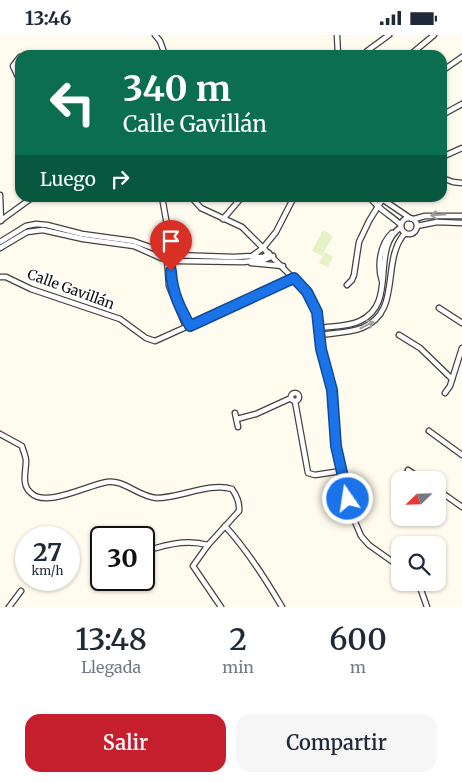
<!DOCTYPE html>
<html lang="es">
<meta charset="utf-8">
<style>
:root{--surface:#fff;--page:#f6f6f7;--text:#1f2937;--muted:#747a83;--accent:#c51f2d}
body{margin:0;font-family:Merriweather,serif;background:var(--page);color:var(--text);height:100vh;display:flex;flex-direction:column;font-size:19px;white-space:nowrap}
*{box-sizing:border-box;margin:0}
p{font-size:16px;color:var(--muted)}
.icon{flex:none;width:28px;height:28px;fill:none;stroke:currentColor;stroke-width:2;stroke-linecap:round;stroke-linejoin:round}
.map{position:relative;height:572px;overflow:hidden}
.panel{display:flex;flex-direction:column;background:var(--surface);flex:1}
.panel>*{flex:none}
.banner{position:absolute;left:15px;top:15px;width:432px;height:152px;border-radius:15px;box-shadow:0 1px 4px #0004;background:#0b6e4f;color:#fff;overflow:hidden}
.needle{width:32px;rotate:247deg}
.tools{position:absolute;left:391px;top:436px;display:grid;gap:10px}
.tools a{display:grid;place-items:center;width:55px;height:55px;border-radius:10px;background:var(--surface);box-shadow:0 1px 4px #0004;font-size:25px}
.speed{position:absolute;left:15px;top:491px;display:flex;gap:10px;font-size:25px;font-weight:700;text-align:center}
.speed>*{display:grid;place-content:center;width:65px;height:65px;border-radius:50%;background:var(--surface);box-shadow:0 1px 4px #0004;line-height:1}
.speed small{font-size:12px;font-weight:400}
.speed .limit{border:2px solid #111;border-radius:8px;background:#fff;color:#111}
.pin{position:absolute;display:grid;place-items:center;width:42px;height:42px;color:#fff;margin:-51px -21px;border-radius:50% 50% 50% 0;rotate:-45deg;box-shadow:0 0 5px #0007}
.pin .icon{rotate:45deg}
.me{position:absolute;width:55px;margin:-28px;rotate:347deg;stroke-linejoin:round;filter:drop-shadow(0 0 4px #0008)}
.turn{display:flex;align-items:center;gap:18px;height:105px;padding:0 25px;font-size:22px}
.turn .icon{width:65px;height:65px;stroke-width:2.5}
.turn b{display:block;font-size:35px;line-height:42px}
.then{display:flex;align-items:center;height:48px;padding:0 25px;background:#0003;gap:10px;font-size:19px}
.eta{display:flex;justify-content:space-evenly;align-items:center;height:85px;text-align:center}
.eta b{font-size:30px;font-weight:600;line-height:35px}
.primary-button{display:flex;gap:10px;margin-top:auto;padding:10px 25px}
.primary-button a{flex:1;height:58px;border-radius:15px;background:var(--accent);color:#fff;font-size:20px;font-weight:600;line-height:58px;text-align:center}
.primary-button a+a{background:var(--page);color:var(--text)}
.status{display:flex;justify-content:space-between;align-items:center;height:35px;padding:0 25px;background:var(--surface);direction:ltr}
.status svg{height:14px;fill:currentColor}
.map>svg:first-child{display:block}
.pitch{fill:#e5f2c8}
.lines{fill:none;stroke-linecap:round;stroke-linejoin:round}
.street-casing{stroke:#414141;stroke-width:7}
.street{stroke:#fff;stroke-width:4.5}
.oneway{stroke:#9f9f9f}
.route-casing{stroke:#114b97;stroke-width:12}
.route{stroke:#1a73e8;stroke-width:9}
.labels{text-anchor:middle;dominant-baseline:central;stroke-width:5;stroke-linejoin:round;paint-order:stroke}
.street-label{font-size:14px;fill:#0e0e0e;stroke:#fff}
</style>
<div class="status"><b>13:46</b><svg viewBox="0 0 49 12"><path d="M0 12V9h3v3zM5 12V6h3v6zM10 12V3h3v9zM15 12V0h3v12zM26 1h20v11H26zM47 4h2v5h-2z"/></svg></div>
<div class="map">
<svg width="462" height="572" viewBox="0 0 462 572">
<rect width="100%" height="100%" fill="#fffbee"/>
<g class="pitch">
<polygon points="323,195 333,201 322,221 312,216"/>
<polygon points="325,217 333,222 328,232 319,228"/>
</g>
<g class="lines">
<defs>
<g id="street">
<polyline points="155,0 160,6 165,20"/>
<polyline points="337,0 338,20"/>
<polyline points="367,16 389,0"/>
<polyline points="410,20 434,0"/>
<polyline points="20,22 13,31 20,46"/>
<polyline points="442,36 462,22"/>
<polyline points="442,80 462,69"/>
<polyline points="442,122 462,113"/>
<polyline points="442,143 453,147 462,148"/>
<polyline points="0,160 1,186"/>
<polyline points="162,162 167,190 168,211"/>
<polyline points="191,162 201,173 242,192 307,257 317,277 321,314 332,355 337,411 353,482 361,501 369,510 400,532"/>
<path d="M370 162C377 174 391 180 401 190"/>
<polyline points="379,162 410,183"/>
<circle cx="409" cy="191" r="8"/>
<polyline points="223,184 242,162"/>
<polyline points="414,184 425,181 462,181"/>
<polyline points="0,186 33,162"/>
<polyline points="417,191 437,187 462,188"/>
<polyline points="0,207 26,191 36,189 47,190 82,199 133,206 173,220 234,222 252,221 263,213 276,197 294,162"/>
<polyline points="0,213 27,197 43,195 83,204 134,211 161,223 177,226 243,227 264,225 273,221"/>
<polyline points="252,222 263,222 269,218"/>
<polyline points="167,223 169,251 186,292"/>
<path d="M173 224C170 254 176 265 190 291"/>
<polyline points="251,228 283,231"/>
<polyline points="0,242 6,242 31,254 120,284 146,303 155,306 295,243"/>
<path d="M382 246C377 231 380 209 392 198"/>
<polyline points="347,250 352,245 354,240 359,207 369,186 382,165"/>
<polyline points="439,273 462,288"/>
<path d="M319 293C332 291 348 292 360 286 399 268 369 214 401 192"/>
<path d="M320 300C333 298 349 298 362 293 403 277 380 226 405 198"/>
<polyline points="399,300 420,313 452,344"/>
<circle cx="295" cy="362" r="4"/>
<polyline points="445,358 450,351 462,313"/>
<polyline points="295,366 308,438 315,440 341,436"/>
<polyline points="235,378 238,392"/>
<polyline points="237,384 256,379 291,363"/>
<polyline points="429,396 462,420"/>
<path d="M0 399 22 411C23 416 26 421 26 426 26 437 21 450 31 458 46 473 88 450 107 447 124 444 138 462 157 463 180 463 210 447 232 454 237 461 240 467 239 476L208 510 193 531 221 572"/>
<polyline points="408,435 423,445"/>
<polyline points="438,455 462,472"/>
<path d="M225 491C248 516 265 543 282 572"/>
<path d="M156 513C172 508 191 505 208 510"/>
<polyline points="416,548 421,555 427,572"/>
<polyline points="9,572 21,556"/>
</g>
</defs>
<use href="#street" class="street-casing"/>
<use href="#street" class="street"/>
</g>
<defs><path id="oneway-shaft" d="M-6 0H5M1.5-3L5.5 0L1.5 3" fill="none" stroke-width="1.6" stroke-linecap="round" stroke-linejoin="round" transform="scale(1.25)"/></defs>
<g class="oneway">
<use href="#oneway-shaft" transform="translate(438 180) rotate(177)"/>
<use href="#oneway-shaft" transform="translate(367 290) rotate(-27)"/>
</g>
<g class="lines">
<defs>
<path id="route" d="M171 236C172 257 180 273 190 291L294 243 307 257 317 277 321 314 332 355 336 411 348 464"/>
</defs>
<use href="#route" class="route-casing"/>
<use href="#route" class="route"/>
</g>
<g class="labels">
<g class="street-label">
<text transform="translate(71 254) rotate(20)">Calle Gavillán</text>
</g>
</g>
</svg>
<div class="tools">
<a><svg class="needle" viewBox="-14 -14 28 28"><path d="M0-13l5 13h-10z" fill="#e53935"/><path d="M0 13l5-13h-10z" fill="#747a83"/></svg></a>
<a><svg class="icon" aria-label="search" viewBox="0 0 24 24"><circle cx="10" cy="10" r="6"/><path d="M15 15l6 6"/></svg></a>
</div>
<div class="speed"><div>27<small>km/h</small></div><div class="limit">30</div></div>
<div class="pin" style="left:171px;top:236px;background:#d93025"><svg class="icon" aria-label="arrive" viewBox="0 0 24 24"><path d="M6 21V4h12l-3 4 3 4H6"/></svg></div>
<svg class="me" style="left:348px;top:464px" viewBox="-20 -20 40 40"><circle r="17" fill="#1a73e8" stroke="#fff" stroke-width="3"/><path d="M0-11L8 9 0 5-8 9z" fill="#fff"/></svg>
<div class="banner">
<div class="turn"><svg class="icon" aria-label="left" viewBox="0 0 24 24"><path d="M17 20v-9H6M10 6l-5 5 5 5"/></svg><div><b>340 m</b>Calle Gavillán</div></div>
<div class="then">Luego<svg class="icon" aria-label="right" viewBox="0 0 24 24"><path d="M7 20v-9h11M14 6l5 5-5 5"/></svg></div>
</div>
</div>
<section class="panel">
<div class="eta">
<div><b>13:48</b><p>Llegada</p></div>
<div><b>2</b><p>min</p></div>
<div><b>600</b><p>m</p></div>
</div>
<div class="primary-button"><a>Salir</a><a>Compartir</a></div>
</section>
